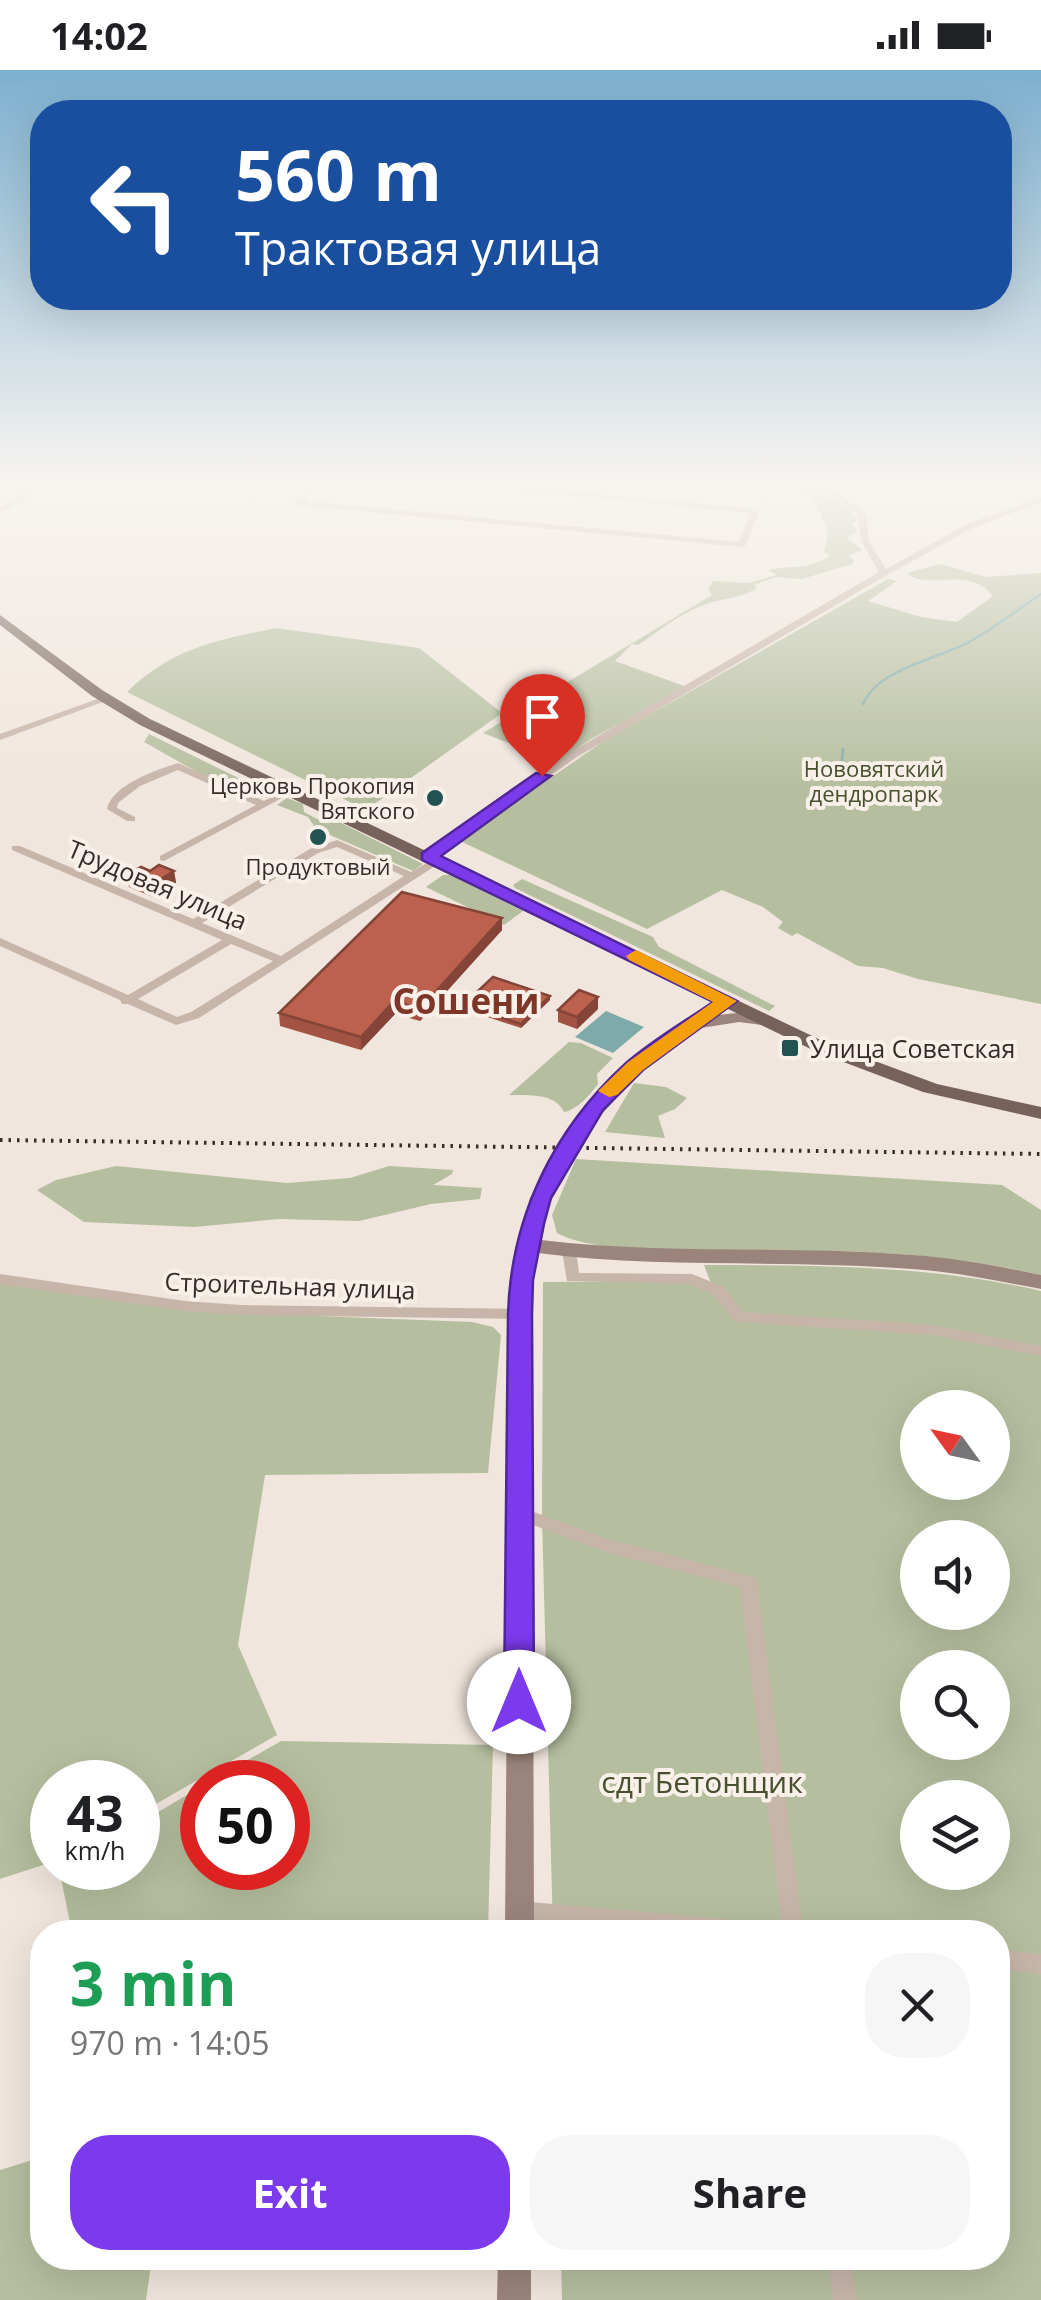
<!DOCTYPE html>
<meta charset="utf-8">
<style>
:root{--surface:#fff;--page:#f6f6f6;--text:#202124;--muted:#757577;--accent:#7c3aed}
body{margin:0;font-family:"Open Sans",sans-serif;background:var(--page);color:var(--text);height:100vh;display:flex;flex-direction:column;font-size:38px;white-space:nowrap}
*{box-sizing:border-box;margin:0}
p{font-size:32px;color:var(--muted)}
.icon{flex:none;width:55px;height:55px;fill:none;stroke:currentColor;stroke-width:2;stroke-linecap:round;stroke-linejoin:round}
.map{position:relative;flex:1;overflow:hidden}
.side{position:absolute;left:30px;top:1850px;width:980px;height:350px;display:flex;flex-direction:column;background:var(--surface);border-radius:40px;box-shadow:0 10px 40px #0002}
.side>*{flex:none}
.banner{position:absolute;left:30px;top:30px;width:982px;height:210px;border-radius:40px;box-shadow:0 10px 40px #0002;background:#1a4fa0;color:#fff;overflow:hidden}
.needle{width:65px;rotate:303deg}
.buttons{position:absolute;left:900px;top:1320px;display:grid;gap:20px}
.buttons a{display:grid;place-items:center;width:110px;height:110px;border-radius:50%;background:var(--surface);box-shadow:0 10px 40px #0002;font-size:50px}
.speed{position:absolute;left:30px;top:1690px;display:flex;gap:20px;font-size:50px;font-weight:700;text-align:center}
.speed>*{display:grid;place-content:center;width:130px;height:130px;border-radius:50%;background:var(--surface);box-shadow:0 10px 40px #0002;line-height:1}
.speed small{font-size:25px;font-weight:400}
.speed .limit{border:15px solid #d22;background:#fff;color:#111}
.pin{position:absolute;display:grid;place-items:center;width:85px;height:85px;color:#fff;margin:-102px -42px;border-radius:50% 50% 50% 0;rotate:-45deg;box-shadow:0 0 10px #0007}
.pin .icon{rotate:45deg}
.me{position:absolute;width:110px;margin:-55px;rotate:0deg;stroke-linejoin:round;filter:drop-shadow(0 0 8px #0008)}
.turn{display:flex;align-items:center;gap:35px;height:210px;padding:0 40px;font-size:45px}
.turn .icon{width:130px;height:130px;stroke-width:2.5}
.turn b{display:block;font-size:70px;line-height:85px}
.round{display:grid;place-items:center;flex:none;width:105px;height:105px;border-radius:40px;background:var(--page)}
.head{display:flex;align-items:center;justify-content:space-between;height:170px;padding:0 40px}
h1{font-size:60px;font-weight:700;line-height:75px;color:#1e9e55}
.primary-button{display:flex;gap:20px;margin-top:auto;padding:20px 40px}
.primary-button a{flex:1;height:115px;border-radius:40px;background:var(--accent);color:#fff;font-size:40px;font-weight:700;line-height:115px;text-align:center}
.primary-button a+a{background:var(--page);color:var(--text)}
.status{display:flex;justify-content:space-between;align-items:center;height:70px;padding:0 50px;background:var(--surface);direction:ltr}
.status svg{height:28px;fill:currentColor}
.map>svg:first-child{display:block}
.green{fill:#b5be9e;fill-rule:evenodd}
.water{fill:#7eabaa}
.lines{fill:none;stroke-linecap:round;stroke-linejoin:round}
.stream-far1{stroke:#7eabaa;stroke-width:2.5}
.stream{stroke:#7eabaa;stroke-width:4}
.street{fill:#c7b5a9;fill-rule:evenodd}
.secondary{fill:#9b847b;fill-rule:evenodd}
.primary{fill:#76625b;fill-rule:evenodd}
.rail{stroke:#352c29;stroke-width:4;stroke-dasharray:2.5 6;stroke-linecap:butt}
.secondary-bridge-far1{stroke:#9b847b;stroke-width:18}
.secondary-bridge{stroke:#9b847b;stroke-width:22}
.wall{fill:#a25343}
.shaded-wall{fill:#844437}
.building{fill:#bc614e;stroke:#844437;stroke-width:2.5}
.route{fill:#7c3aed;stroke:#51269a;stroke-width:2.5}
.slow{fill:#f59e0b}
.poi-dot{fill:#215353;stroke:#f8f0e9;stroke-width:4}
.labels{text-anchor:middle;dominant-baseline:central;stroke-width:8;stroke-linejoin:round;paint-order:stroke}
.far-park-label{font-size:22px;fill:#47512e;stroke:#f8f0e9}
.far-poi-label{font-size:22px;fill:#352c29;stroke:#f8f0e9;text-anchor:end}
.street-label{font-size:25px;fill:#352c29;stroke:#f8f0e9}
.poi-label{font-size:25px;fill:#352c29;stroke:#f8f0e9;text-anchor:start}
.near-park-label{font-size:30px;fill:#47512e;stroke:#f8f0e9}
.district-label{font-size:35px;font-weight:bold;fill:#7e3628;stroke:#f8f0e9}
</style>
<div class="status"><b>14:02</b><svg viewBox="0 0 49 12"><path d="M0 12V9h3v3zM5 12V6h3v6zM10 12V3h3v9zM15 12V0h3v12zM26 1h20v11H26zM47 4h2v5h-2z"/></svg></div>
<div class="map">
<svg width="1041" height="2230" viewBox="0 0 1041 2230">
<rect width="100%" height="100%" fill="#f0e6dd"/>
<g class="green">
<path d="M804 418 830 423H822L824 428C840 430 850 436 857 450L851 455 858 460 847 468 863 480 848 486 854 490 852 494 802 509 776 507 754 515 757 518C733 532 721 526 694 539 674 548 656 563 638 575L632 574 615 591 687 617 591 669 538 705 540 685 483 663 712 525 708 519 713 511 749 513 777 505 768 500C792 495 813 500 830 485L824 482 828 462 812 424 798 419Z"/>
<path d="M940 494 986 507 1041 503V934L918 909 883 898 858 896 797 863 792 866 778 858 783 852 763 837 722 820 647 859 460 771 608 668 888 509 897 511 868 531 921 547 957 552 993 526C967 494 929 522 907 503Z"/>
<path d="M276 558 419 578 502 643 366 740 127 622C171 579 216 570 276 558Z"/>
<path d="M149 664 275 726C251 738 169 685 144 672Z"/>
<polygon points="287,728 303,734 304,742 317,749 331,748 423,794 413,801 316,759 308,747 277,735"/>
<polygon points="443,805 452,805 523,841 504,855 426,817"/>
<polygon points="522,809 653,867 659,877 775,936 769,941 515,818 513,815"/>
<path d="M569 972 581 973 613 988 597 1004 598 1014C590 1025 577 1040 564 1042 554 1022 529 1026 509 1025Z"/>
<polygon points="634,1013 666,1017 687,1028 675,1039 658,1046 665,1068 605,1062"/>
<path d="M576 1089 1002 1115 1041 1140V1205C974 1189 906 1183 837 1181 774 1180 606 1191 557 1163L552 1145Z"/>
<polygon points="116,1096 287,1113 350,1108 389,1096 453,1100 452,1104 433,1115 482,1118 480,1129 431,1134 359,1151 279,1149 194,1157 84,1152 37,1120 56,1110"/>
<path d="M704 1195C818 1195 929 1195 1041 1221V2230H562L561 2188H998V1862H553L542 1448 543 1212 679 1211 713 1219ZM918 1338H992V1412H918ZM918 1468H992V1542H918ZM918 1598H992V1672H918ZM918 1728H992V1802H918Z"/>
<polygon points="0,1212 192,1241 472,1252 493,1257 501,1265 488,1403 265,1405 238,1575 277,1665 138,1744 138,1712 52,1712 52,1792 0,1809"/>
<polygon points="281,1671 493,1675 488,1862 72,1862 59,1799 138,1798 138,1754 202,1716 202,1798 288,1798 288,1712 209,1712"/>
<polygon points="42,2087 42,2188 152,2188 146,2230 0,2230 0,2100"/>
</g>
<polygon class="water" points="606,941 644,957 613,983 575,967"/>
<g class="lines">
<g class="stream-far1">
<path d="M863 634C879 598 936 590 969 572 994 558 1017 540 1041 524"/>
<polyline points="841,700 843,679"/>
</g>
<polyline class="stream" points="837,707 842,697"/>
<g class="street">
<polygon points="32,410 40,410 29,427 0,442 0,437 23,423"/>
<polygon points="314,410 323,410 304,431 739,472 750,443 418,410 451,410 755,439 759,441 746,475 742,477 295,435 295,431"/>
<polygon points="699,410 740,410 830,417 866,444 869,471 886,499 967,454 1041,427 1041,432 973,458 887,505 577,687 432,789 424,789 424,785 569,683 879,502 861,471 858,445 828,421"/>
<polygon points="103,627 111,629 0,670 0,664"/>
<path d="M178 693 264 731 286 719H294L295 721 164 791 160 790V786L256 735 178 700 140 716 118 733 117 738 135 747V751H127L107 739C112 715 156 700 178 693Z"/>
<path d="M337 770 411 802 434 789 438 788 443 791 199 948 176 955 128 934H122L120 930 0 876V868L128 925 222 870 12 780V776H20L193 849 310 779ZM337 777 404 806 281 886 202 853 318 783ZM231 874 273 891 191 942 177 947 138 929Z"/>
<polygon points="569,1176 576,1181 579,1203 692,1204 724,1217 743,1242 934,1255 1041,1276 1041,1286 934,1265 739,1252 734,1251 714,1225 690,1214 567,1211 562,1181"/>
<polygon points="0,1204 185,1231 241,1235 520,1239 525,1240 527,1244 525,1248 520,1249 241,1245 185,1241 0,1214"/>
<polygon points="520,1437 608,1469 754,1507 757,1512 803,1862 674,1862 519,1849 512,1847 509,1840 512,1833 519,1831 782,1854 740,1517 606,1482 514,1448 512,1443 514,1438"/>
<polygon points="998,1880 1041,1884 1041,1904 998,1899"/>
<polygon points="828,2188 850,2188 857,2230 833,2230"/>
</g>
<g class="secondary">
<path d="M727 926 736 931 719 945C738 942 762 940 778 951L769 956 739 952 701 958 642 1000 589 1058H575L572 1054 575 1050 628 992Z"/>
<path d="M552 1100 562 1106 550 1128 541 1170C665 1185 789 1175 913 1185 956 1188 999 1196 1041 1205V1219C998 1211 956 1202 912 1199 787 1189 662 1199 538 1183L532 1210 534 1862H505L510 1210 530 1128 545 1102Z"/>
<polygon points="498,2188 531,2188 531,2230 497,2230"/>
</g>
<polygon class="primary" points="0,545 102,620 150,649 829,974 937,1014 1041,1037 1041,1049 923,1022 817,982 140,655 92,626 0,555"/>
<polyline class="rail" points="0,1070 1041,1084"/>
<polyline class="secondary-bridge-far1" points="568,1078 582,1054"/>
<polyline class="secondary-bridge" points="552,1106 569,1076"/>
</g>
<g class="wall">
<polygon points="150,801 174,801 176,813 153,827 129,817 127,805"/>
<polygon points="502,848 502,860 420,951 395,944 361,980 280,956 279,943"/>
<polygon points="550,930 521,958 463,939 463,935"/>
<polygon points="598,939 577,959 558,952 558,940"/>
</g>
<g class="shaded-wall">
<polygon points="174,801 176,813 153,827 151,815"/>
<polygon points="502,848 502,860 420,951 420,939"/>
<polygon points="550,926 550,930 521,958 521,954"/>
<polygon points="598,927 598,939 577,959 577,947"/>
<polygon points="394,931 395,944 361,980 361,967"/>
</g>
<g class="building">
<polygon points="159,795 174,801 151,815 127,805 141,797 150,801"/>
<polygon points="402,822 502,848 420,939 394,931 361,967 279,943"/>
<polygon points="493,907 550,926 521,954 463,935"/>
<polygon points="579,920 598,927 577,947 558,940"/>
</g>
<linearGradient id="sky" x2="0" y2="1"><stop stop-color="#7db0cf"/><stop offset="0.57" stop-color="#f8f4f0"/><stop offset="1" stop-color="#f8f4f0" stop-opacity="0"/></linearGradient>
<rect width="1041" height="723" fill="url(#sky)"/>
<path class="route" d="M536 703 551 706 441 786 737 931 643 1000 603 1040 551 1128 544 1154 533 1210 532 1244 534 1632 530 1640 519 1644 509 1640 504 1632 508 1244C511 1147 553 1060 625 994 651 971 684 952 713 932L422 790V783Z"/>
<polygon class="slow" points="636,880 737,931 643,1000 617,1025 609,1027 598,1021 628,992 713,932 629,890 626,886"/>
<g class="poi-dot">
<circle cx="435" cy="728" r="10"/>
<circle cx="318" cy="767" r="10"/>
<rect x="780" y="968" width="20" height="20" rx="5"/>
</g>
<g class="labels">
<g class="far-park-label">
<text x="874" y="698">Нововятский<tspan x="874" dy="25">дендропарк</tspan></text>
</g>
<g class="far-poi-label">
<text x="415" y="715">Церковь Прокопия<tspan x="415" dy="25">Вятского</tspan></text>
<text x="318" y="796" text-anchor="middle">Продуктовый</text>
</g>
<g class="street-label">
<text transform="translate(158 814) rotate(23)">Трудовая улица</text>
<text transform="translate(290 1215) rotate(2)">Строительная улица</text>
</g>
<g class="poi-label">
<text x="810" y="978">Улица Советская</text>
</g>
<g class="near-park-label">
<text x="702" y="1711">сдт Бетонщик</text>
</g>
<g class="district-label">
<text x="466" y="930">Сошени</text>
</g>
</g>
</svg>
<div class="buttons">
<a><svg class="needle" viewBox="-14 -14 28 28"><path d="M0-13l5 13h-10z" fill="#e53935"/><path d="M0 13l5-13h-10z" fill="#757577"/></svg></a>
<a><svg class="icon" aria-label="sound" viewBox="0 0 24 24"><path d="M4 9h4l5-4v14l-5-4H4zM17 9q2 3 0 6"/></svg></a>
<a><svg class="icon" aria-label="search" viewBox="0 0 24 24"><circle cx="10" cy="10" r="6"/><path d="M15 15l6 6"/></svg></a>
<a><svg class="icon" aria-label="layers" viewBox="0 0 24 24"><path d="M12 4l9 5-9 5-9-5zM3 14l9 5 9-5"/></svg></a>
</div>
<div class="speed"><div>43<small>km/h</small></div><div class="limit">50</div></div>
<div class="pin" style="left:542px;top:706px;background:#d93025"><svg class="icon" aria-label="arrive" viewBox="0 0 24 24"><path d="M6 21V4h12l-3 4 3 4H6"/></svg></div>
<svg class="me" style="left:519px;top:1632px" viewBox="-20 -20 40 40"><circle r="19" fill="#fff"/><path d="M0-13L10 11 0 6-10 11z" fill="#7c3aed"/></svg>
<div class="banner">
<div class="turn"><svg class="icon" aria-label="left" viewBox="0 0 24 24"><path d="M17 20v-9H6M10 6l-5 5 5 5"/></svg><div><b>560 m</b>Трактовая улица</div></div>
</div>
<section class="side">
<div class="head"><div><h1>3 min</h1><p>970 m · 14:05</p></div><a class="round"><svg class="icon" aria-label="close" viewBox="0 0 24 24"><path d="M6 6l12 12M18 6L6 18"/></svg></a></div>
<div class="primary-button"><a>Exit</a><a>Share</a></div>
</section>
</div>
